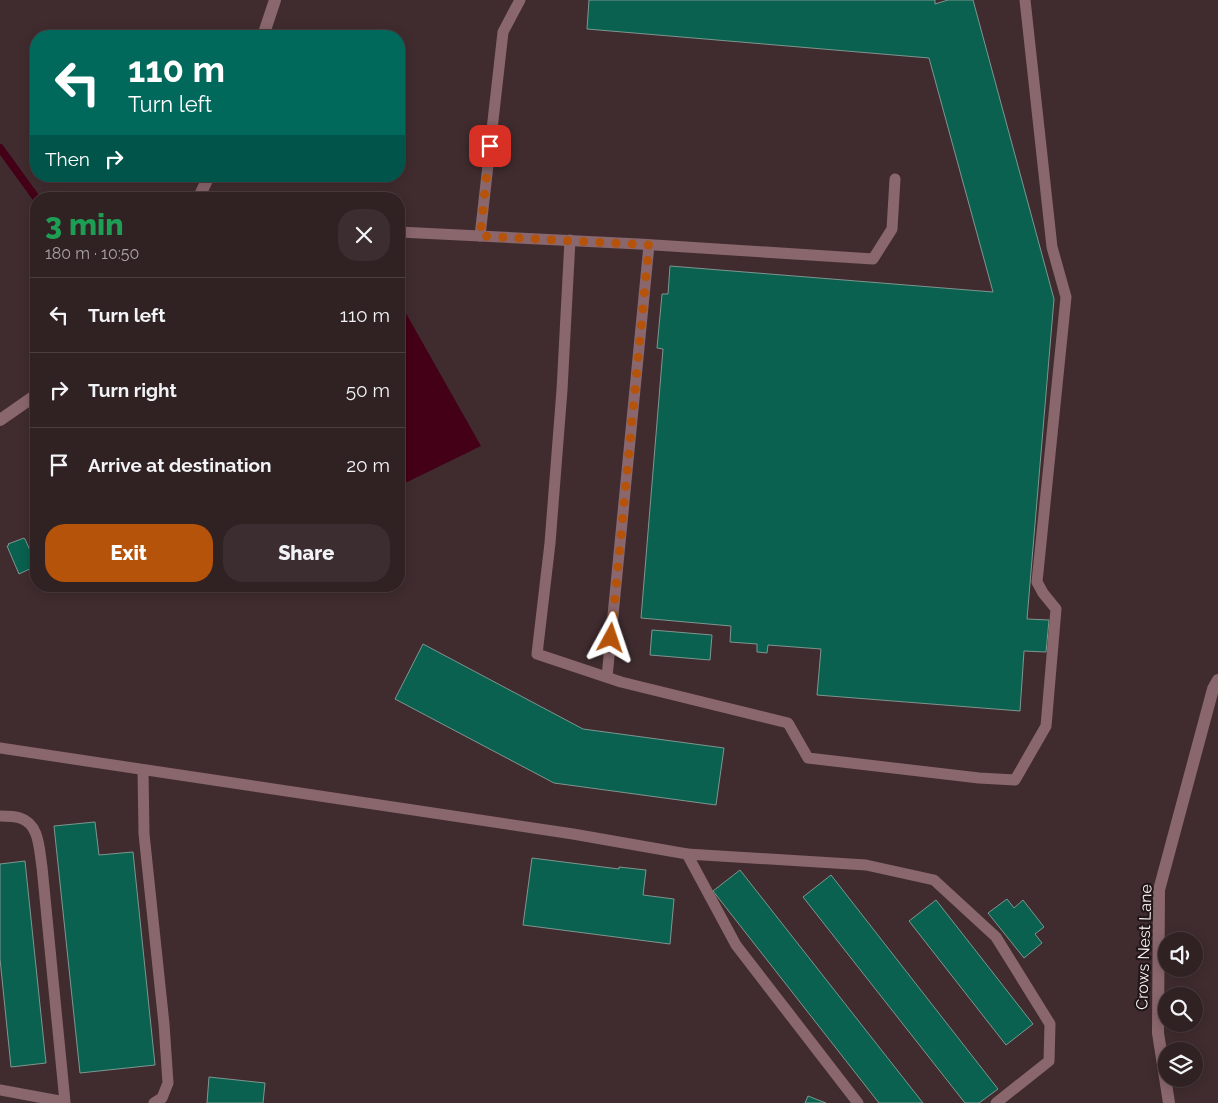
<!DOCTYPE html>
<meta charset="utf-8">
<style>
:root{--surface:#302123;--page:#3c2e30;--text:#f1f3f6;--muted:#a8a3a6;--line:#4b3e41;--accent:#b45309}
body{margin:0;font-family:Raleway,sans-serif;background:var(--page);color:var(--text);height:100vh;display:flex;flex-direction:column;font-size:19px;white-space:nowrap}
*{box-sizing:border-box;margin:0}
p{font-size:16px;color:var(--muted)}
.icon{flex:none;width:28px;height:28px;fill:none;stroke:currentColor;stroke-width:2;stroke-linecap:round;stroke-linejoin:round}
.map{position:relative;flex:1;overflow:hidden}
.side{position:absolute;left:30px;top:192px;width:375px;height:400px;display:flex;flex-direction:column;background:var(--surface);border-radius:20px;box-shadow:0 2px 12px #0003,0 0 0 1px var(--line)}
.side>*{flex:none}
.banner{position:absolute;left:30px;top:30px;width:375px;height:152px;border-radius:20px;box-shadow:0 2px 12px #0003,0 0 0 1px var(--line);background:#00695c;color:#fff;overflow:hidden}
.buttons{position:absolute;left:1158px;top:932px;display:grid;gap:10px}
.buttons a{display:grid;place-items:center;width:45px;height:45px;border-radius:50%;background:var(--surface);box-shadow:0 2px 12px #0003,0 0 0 1px var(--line);font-size:25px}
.pin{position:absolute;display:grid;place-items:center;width:42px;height:42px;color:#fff;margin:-21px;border-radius:10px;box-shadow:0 2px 8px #0006}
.me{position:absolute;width:55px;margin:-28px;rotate:5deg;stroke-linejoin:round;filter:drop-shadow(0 0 4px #0008)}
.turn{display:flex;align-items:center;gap:18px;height:105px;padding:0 15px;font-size:22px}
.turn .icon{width:65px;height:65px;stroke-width:2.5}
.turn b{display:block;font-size:35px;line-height:42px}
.then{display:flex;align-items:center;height:48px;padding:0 15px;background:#0003;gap:10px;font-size:19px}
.round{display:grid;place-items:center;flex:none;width:52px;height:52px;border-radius:20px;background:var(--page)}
.summary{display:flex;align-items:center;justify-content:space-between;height:85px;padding:0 15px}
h1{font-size:30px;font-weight:800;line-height:38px;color:#1e9e55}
.action{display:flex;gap:10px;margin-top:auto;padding:10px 15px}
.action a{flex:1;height:58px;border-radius:20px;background:var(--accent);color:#fff;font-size:20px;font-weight:800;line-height:58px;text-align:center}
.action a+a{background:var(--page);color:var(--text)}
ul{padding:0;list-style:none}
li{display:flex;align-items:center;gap:15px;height:75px;padding:0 15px;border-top:1px solid var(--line)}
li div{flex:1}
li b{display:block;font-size:19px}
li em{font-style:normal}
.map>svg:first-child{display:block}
.water{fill:#440017}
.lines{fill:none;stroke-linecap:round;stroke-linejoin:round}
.stream{stroke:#440017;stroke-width:8}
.building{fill:#0a6150;stroke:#7d968f}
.lane{stroke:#8a676c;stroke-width:11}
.street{stroke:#8a676c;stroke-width:12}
.route{stroke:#b45309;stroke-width:9;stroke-dasharray:0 16.2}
.labels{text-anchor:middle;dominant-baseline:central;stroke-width:4.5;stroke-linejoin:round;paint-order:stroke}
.street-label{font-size:16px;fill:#fdf2f3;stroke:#211719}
</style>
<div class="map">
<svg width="1218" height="1103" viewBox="0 0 1218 1103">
<rect width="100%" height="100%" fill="#402c2f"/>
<polygon class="water" points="399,301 481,446 399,486"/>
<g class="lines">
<polyline class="stream" points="0,148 37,199"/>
</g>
<g class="building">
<polygon points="589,0 935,0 935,4 948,0 973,0 1054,299 1027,619 1049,620 1046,652 1024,651 1020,711 817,695 821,649 768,645 767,653 757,652 757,644 730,642 731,626 641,618 663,349 657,348 662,294 668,294 670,266 993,292 929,58 587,29"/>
<polygon points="24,538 25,539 36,564 36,566 19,574 7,546 9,545 8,544"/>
<polygon points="652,630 712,635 710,660 650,655"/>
<polygon points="423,644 583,729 724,748 716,805 554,783 395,699"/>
<polygon points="95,822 99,855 133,852 155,1065 80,1073 54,826"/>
<polygon points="532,858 619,869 619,867 646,870 643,895 674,899 670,944 523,925"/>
<polygon points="25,861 46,1063 11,1067 0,959 0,864"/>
<polygon points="740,870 923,1103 879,1103 713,891"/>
<polygon points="831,875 998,1089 979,1103 965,1103 803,897"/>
<polygon points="1007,899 1014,908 1023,900 1044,927 1035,934 1042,943 1024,958 988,913"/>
<polygon points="936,900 1033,1024 1006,1045 909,921"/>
<polygon points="209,1077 265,1083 263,1103 207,1103"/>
<polygon points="808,1096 826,1103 805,1103"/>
</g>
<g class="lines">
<g class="lane">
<polyline points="399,232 639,244 873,259 892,229 895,179"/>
<polyline points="480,236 503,32 520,0"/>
<polyline points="570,240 562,390 550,543 537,654 621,682 788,723 808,758 979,778 1015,780 1046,726 1056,609 1043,593 1037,582 1066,297 1052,247 1025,0"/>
<polyline points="607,677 649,245"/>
<polyline points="0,748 573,834 687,854"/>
<polyline points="143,770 144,834 164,1024 168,1083 162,1098 154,1103"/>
<path d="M0 816C6 816 14 816 20 818 40 824 39 850 42 867L65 1102 0 1090"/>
<polyline points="858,1103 736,945 687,854 866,865 934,880 996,937 1050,1024 1049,1061 996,1103"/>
</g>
<g class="street">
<polyline points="263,36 275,0"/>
<polyline points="198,199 209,176"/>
<polyline points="0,420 36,395"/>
<polyline points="1169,1103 1158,1033 1159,890 1213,689 1218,680"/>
</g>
</g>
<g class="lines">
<polyline class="route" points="490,146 480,236 649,245 611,638"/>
</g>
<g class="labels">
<g class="street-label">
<text transform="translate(1144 947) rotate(-88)">Crows Nest Lane</text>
</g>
</g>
</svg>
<div class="buttons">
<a><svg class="icon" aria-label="sound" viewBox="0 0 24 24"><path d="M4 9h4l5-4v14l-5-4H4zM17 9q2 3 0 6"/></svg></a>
<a><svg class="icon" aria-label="search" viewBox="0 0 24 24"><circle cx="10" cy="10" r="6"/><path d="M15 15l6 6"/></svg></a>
<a><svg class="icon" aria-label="layers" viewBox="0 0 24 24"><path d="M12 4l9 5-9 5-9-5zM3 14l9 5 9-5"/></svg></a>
</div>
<div class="pin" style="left:490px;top:146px;background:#d93025"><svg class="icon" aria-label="arrive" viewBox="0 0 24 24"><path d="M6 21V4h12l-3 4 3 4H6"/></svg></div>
<svg class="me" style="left:611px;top:638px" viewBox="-20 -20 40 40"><path d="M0-17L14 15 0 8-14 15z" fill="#b45309" stroke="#fff" stroke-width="4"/></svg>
<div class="banner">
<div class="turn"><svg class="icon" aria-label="left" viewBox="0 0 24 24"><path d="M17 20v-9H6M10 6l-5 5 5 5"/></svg><div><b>110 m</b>Turn left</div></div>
<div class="then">Then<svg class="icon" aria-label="right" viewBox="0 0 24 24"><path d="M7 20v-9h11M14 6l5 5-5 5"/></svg></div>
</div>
<section class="side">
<div class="summary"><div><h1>3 min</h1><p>180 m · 10:50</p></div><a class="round"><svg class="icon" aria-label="close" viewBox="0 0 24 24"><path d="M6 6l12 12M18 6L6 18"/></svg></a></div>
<ul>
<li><svg class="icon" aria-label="left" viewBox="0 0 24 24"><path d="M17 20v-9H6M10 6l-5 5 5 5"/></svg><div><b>Turn left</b></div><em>110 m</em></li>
<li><svg class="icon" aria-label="right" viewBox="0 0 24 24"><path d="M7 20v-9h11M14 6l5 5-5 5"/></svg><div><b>Turn right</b></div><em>50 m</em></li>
<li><svg class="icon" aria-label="arrive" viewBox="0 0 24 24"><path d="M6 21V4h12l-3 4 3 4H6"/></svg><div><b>Arrive at destination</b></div><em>20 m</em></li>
</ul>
<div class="action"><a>Exit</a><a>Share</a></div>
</section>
</div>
